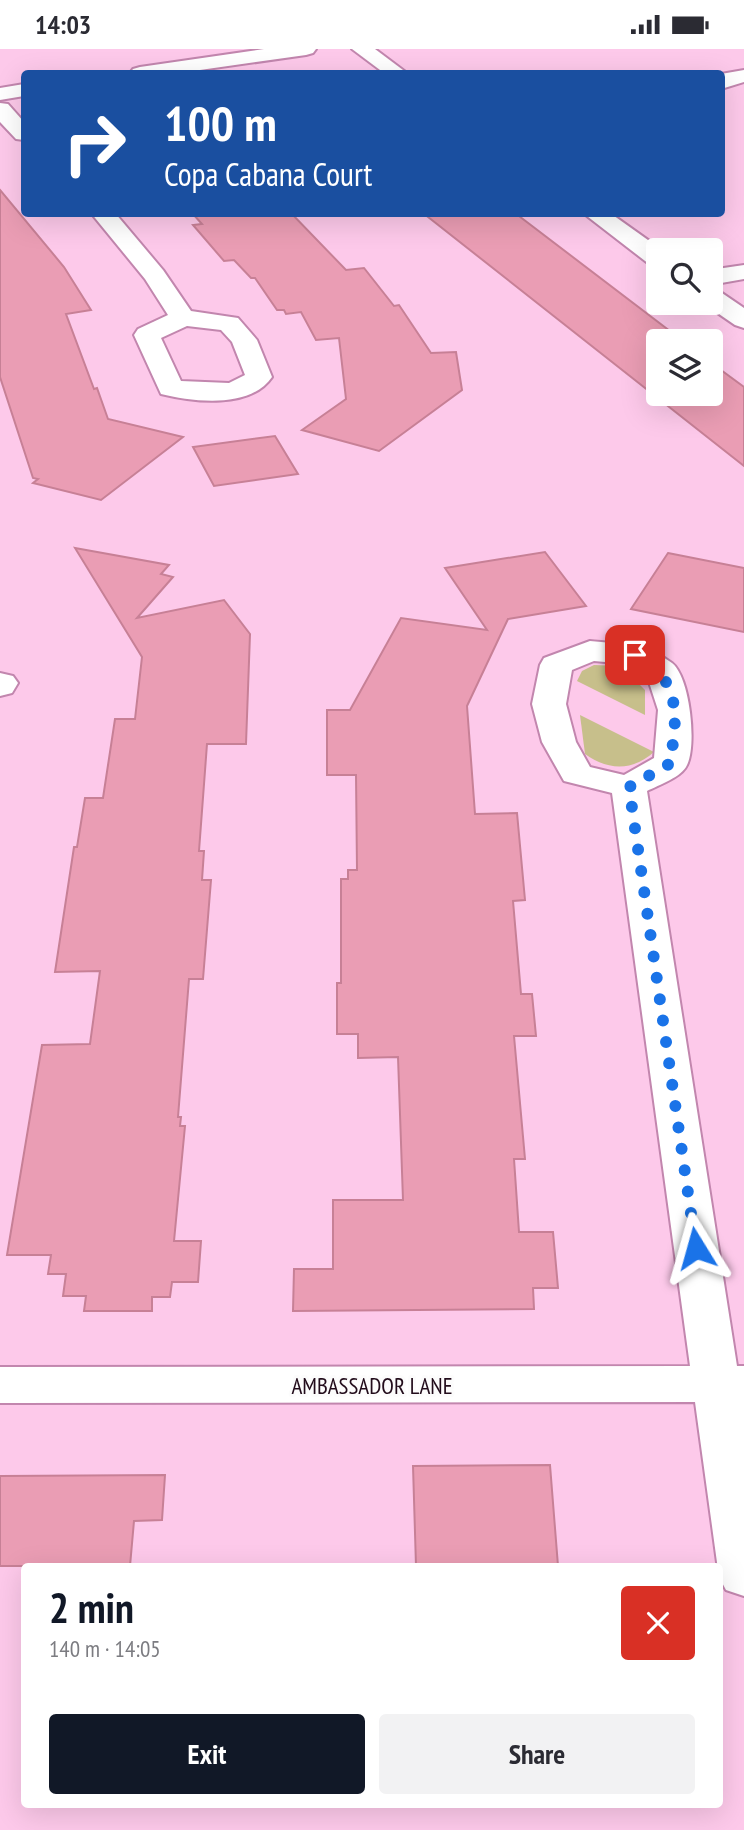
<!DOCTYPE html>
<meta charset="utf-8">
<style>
:root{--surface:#fff;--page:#f2f2f3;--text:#2b2b33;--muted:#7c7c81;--accent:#111827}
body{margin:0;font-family:"PT Sans Narrow",sans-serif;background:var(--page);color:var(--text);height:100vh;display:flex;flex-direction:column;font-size:26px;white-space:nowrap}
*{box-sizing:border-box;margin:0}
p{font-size:23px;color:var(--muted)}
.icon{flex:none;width:38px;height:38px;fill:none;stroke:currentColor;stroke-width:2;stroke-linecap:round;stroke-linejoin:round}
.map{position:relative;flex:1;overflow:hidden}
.side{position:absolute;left:21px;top:1514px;width:702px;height:245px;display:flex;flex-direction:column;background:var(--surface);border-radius:7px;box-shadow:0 7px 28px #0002}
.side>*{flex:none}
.top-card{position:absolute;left:21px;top:21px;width:704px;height:147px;border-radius:7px;box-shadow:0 7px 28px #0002;background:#1a4fa0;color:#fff;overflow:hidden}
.buttons{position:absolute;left:646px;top:189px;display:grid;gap:14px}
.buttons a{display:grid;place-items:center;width:77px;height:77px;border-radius:7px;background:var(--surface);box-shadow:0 7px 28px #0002;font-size:35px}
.pin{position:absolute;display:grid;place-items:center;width:60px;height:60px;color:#fff;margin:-30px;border-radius:14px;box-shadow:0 4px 10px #0006}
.me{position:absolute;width:77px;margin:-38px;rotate:352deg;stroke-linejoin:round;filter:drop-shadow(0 0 5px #0008)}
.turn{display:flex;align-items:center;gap:24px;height:147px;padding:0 28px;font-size:32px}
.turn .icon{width:91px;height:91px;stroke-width:2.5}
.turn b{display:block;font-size:49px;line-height:60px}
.round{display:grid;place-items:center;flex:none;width:74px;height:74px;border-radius:7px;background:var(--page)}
.summary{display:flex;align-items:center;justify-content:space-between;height:119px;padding:0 28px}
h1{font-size:42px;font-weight:800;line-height:52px;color:var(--accent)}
.primary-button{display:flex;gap:14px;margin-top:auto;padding:14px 28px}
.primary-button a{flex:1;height:80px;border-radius:7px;background:var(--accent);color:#fff;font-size:28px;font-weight:800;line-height:80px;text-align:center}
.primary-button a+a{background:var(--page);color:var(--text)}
.status{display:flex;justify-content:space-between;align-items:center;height:49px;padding:0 35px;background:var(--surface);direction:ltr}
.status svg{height:19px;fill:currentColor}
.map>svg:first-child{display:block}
.green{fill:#c7bf8b}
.building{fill:#ea9db4;stroke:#c78096;stroke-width:2}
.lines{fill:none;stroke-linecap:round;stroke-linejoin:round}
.street-casing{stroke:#c286ae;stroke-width:4}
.secondary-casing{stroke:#c286ae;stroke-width:4}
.street{fill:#fff;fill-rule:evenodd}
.secondary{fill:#fff;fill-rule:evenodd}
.route{stroke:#1a73e8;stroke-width:12;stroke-dasharray:0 21.6}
.labels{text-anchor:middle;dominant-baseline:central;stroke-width:6;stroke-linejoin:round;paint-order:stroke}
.near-street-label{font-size:23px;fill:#220c1b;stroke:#fcfcfc}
</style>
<div class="status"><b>14:03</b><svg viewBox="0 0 49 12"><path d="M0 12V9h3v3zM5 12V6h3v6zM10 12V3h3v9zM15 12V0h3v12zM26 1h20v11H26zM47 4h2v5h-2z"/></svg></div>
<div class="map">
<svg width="744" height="1781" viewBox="0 0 744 1781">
<rect width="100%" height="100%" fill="#fdc9ea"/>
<g class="green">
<polygon points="594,616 621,617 645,641 645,666 577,632 582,622"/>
<path d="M580 666 654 703C632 722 609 722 585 705Z"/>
</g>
<g class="building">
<polygon points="0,141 64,218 91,261 66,265 94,340 97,339 108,370 183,388 101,451 33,434 38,430 33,429 0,328"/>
<polygon points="192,164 291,164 346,221 364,219 394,257 399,256 431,304 456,303 462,341 379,402 302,381 346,350 339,289 316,291 301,263 286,265 284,261 277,261 255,229 251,229 234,211 224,212 193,176 202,175"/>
<polygon points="423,164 515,164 683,292 658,292 658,345 710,345 710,313 744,338 744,417"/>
<polygon points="275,387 298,425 214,437 193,398"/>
<polygon points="75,499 169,516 161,525 173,528 137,569 224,551 250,585 246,695 207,695 199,802 204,802 202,831 211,831 203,930 189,930 178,1068 181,1068 180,1077 185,1077 174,1192 201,1192 198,1233 172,1233 170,1248 152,1248 152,1262 84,1262 86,1247 63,1247 66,1225 48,1225 51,1206 7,1206 42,996 90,995 100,922 55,923 74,798 77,798 85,749 103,749 115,670 135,670 142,608"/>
<polygon points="545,503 586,557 508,570 467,657 475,765 517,764 525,851 513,852 521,945 532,945 536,987 514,987 525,1110 514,1110 519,1183 553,1183 558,1239 533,1239 534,1260 293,1262 294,1220 333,1220 333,1151 403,1151 398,1008 358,1009 358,985 337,985 337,934 341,934 341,830 348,830 348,821 357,821 356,726 327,726 327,661 350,661 401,569 487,581 445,519"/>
<polygon points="668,504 744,519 744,583 631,560"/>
<polygon points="550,1416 558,1517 416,1517 413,1417"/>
<polygon points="165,1426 162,1471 134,1472 130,1517 0,1517 0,1427"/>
</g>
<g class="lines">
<defs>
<g id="street">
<polygon points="352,0 375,0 407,24 384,24"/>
<polygon points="744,21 744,33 721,40 721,25"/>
<polygon points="0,54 8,55 24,73 24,91 16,90 0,73"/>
<path d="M91 164H115L163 221 191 262 238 269 257 291 272 328C250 360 194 353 161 345L134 286 138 280 168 266 145 230ZM187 277 221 281 232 293 245 326 229 334 181 332 161 289Z"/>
<polygon points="583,164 610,164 662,201 658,201 658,217 649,215"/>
<polygon points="744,216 744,230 710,236 710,221"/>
<polygon points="710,240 719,242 744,259 744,279 735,276 703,254 710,254"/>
<path d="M590 592C620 595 647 595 672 614 690 628 697 696 687 716 682 728 659 736 647 742L737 1317H744V1547L726 1541 719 1528 695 1353 0 1354V1318L690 1317 612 744 564 732 542 693 532 655 540 616 544 609ZM594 612 627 615 647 627 658 661 654 709 624 726 590 718 576 693 566 655 572 621Z"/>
<polygon points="0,624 13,627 18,634 12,644 0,647"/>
</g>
<g id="secondary">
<polygon points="264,0 316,0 313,4 306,6 179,24 130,24 133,20 140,18"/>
<polygon points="24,35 24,47 0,51 0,39"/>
</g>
</defs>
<use href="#street" class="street-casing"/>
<use href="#secondary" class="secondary-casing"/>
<use href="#street" class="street"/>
<use href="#secondary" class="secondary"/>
</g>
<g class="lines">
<polyline class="route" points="635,606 662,622 676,661 671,714 629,738 696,1199"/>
</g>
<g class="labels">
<g class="near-street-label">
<text x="372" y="1336">AMBASSADOR LANE</text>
</g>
</g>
</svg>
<div class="buttons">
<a><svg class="icon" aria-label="search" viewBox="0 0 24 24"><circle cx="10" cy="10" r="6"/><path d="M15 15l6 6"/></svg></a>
<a><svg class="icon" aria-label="layers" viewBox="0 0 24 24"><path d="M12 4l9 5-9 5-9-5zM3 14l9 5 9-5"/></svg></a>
</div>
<div class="pin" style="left:635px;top:606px;background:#d93025"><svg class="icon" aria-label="arrive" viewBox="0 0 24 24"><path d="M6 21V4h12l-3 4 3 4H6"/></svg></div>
<svg class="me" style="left:696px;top:1199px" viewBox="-20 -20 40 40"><path d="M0-17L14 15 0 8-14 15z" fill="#1a73e8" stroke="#fff" stroke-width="4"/></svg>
<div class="top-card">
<div class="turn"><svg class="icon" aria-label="right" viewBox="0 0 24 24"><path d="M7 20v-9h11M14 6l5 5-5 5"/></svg><div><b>100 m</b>Copa Cabana Court</div></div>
</div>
<section class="side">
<div class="summary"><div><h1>2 min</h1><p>140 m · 14:05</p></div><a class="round" style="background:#d93025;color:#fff"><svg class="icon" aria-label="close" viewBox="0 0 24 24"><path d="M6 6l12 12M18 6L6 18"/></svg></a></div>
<div class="primary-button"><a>Exit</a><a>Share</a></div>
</section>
</div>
